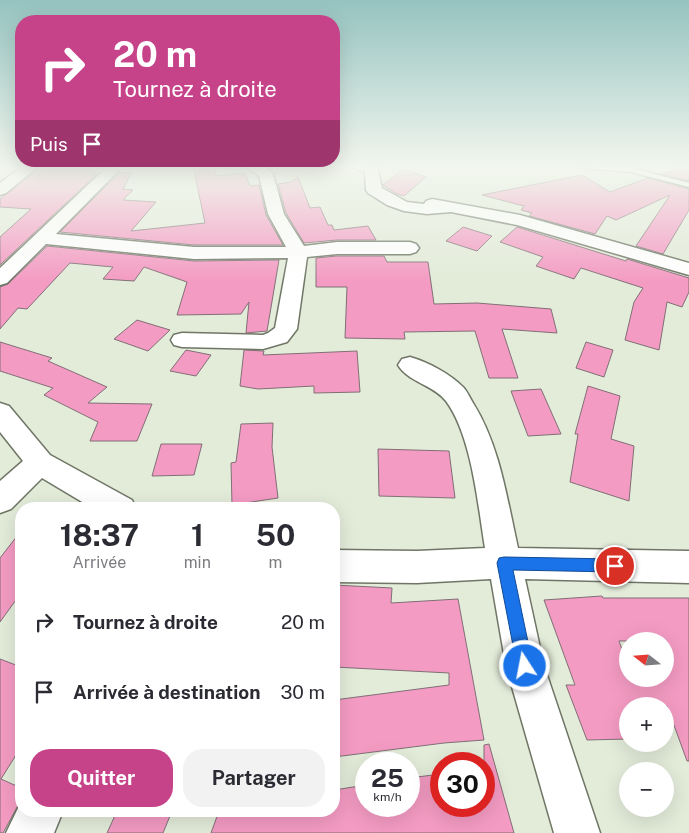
<!DOCTYPE html>
<html lang="fr">
<meta charset="utf-8">
<style>
:root{--surface:#fff;--page:#f2f2f3;--text:#2b2b33;--muted:#7c7c81;--accent:#c74389}
body{margin:0;font-family:"Public Sans",sans-serif;background:var(--page);color:var(--text);height:100vh;display:flex;flex-direction:column;font-size:19px;white-space:nowrap}
*{box-sizing:border-box;margin:0}
p{font-size:16px;color:var(--muted)}
.icon{flex:none;width:28px;height:28px;fill:none;stroke:currentColor;stroke-width:2;stroke-linecap:round;stroke-linejoin:round}
.map{position:relative;flex:1;overflow:hidden}
.drawer{position:absolute;left:15px;top:502px;width:325px;height:315px;display:flex;flex-direction:column;background:var(--surface);border-radius:20px;box-shadow:0 5px 20px #0002}
.drawer>*{flex:none}
.hud{position:absolute;left:15px;top:15px;width:325px;height:152px;border-radius:20px;box-shadow:0 5px 20px #0002;background:#c74389;color:#fff;overflow:hidden}
.needle{width:32px;rotate:287deg}
.fabs{position:absolute;left:619px;top:632px;display:grid;gap:10px}
.fabs a{display:grid;place-items:center;width:55px;height:55px;border-radius:50%;background:var(--surface);box-shadow:0 5px 20px #0002;font-size:25px}
.speed{position:absolute;left:355px;top:752px;display:flex;gap:10px;font-size:25px;font-weight:700;text-align:center}
.speed>*{display:grid;place-content:center;width:65px;height:65px;border-radius:50%;background:var(--surface);box-shadow:0 5px 20px #0002;line-height:1}
.speed small{font-size:12px;font-weight:400}
.speed .limit{border:8px solid #d22;background:#fff;color:#111}
.pin{position:absolute;display:grid;place-items:center;width:42px;height:42px;color:#fff;margin:-21px;border:2px solid #fff;border-radius:50%;box-shadow:0 1px 5px #0007}
.me{position:absolute;width:55px;margin:-28px;rotate:349deg;stroke-linejoin:round;filter:drop-shadow(0 0 4px #0008)}
.turn{display:flex;align-items:center;gap:18px;height:105px;padding:0 15px;font-size:22px}
.turn .icon{width:65px;height:65px;stroke-width:2.5}
.turn b{display:block;font-size:35px;line-height:42px}
.then{display:flex;align-items:center;height:48px;padding:0 15px;background:#0003;gap:10px;font-size:19px}
.eta{display:flex;justify-content:space-evenly;align-items:center;height:85px;text-align:center}
.eta b{font-size:30px;font-weight:700;line-height:35px}
.cta{display:flex;gap:10px;margin-top:auto;padding:10px 15px}
.cta a{flex:1;height:58px;border-radius:20px;background:var(--accent);color:#fff;font-size:20px;font-weight:700;line-height:58px;text-align:center}
.cta a+a{background:var(--page);color:var(--text)}
ul{padding:0;list-style:none}
li{display:flex;align-items:center;gap:15px;height:70px;padding:0 15px}
li div{flex:1}
li b{display:block;font-size:19px}
li em{font-style:normal}
.map>svg:first-child{display:block}
.building{fill:#f49bc3;stroke:#816f76;fill-rule:evenodd}
.lines{fill:none;stroke-linecap:round;stroke-linejoin:round}
.lane-casing{stroke:#6f7666;stroke-width:3}
.street-casing{stroke:#6f7666;stroke-width:3}
.lane{fill:#fff;fill-rule:evenodd}
.street{fill:#fff;fill-rule:evenodd}
.route{fill:#1a73e8;stroke:#114b97}
</style>
<div class="map">
<svg width="689" height="833" viewBox="0 0 689 833">
<rect width="100%" height="100%" fill="#e3ebd9"/>
<g class="building">
<polygon points="41,166 100,167 92,174 97,174 0,265 0,237 31,209 0,207 0,199"/>
<polygon points="193,166 214,166 216,176 245,173 250,186 259,185 266,215 283,245 194,245 60,232 119,173 132,172 123,189 133,190 123,200 156,202 131,231 205,223"/>
<polygon points="686,166 689,166 689,181 662,174"/>
<polygon points="403,169 426,177 404,196 397,194 383,185"/>
<polygon points="582,175 610,192 648,178 689,189 689,210 663,254 636,246 670,195 616,220 607,216 595,234 529,216 532,213 521,210 524,206 482,195"/>
<polygon points="298,177 310,208 320,207 328,225 332,225 334,230 368,226 376,240 337,240 304,243 286,213 278,184 291,182"/>
<polygon points="463,227 492,236 477,251 446,241"/>
<polygon points="517,227 626,261 627,259 689,278 689,292 682,307 667,302 659,350 625,340 634,302 643,288 581,268 574,279 536,266 543,257 500,242"/>
<polygon points="47,246 194,261 279,260 267,331 246,333 249,302 241,314 177,315 187,282 144,267 134,281 103,279 113,267 70,263 27,309 18,308 0,329 0,287 8,284"/>
<polygon points="337,256 384,256 387,262 428,262 434,304 477,303 551,309 557,333 502,329 518,378 489,378 475,331 404,332 405,339 345,338 347,287 316,287 316,258"/>
<polygon points="137,320 170,330 148,351 114,339"/>
<polygon points="0,342 52,358 48,361 107,387 88,403 152,404 137,441 90,441 98,422 44,395 53,388 0,371"/>
<polygon points="586,342 613,350 604,377 576,368"/>
<polygon points="186,350 211,355 196,376 170,371"/>
<polygon points="244,350 264,351 263,355 357,351 360,392 314,393 314,386 258,389 240,386"/>
<polygon points="588,386 620,396 611,439 634,446 629,501 570,482 578,434 575,434"/>
<polygon points="541,389 561,434 528,436 511,391"/>
<polygon points="273,423 272,447 278,498 232,505 231,463 236,462 241,424"/>
<polygon points="161,444 202,444 194,475 152,476"/>
<polygon points="378,449 449,451 455,498 379,496"/>
<polygon points="21,531 21,593 0,622 0,558"/>
<polygon points="334,585 392,588 391,603 458,599 484,740 444,743 334,757 334,700 449,685 449,673 334,667"/>
<path d="M602 596 603 598H689V761H687L667 706H628V739L587 740 566 685H575L544 600ZM619 641H665V679H628V666Z"/>
<polygon points="0,659 21,667 21,747 1,779 21,788 21,800 3,833 0,833"/>
<polygon points="489,744 514,833 211,833 219,811 334,811 334,790 366,785 366,806 409,806 409,778 441,774 441,806 484,806 484,745"/>
<polygon points="117,811 172,811 163,833 107,833"/>
</g>
<g class="lines">
<defs>
<polygon id="lane" points="583,166 631,168 689,183 689,187 631,172 586,168"/>
<g id="street">
<polygon points="23,166 39,166 6,193 0,195 0,183"/>
<polygon points="108,166 123,166 56,234 194,247 286,247 268,214 259,176 246,166 265,166 273,174 284,214 304,246 337,242 410,242 416,244 419,248 416,252 410,254 337,254 307,257 297,329 287,342 263,349 182,347 174,345 171,340 174,335 182,333 263,335 268,333 275,328 288,258 194,259 46,244 7,283 0,285 0,268"/>
<polygon points="355,166 377,167 382,188 407,202 424,204 426,201 432,199 520,215 689,263 689,275 517,225 451,212 427,214 404,211 387,205 368,193 366,190 365,172 357,169"/>
<path d="M410 357C428 362 450 374 463 387 467 391 470 398 473 403 500 446 507 499 518 548L689 551V583L525 579 544 666 600 833H554L506 666 491 579 417 583 334 582V550L417 551 485 548C478 506 472 436 446 401 434 385 408 382 398 365L402 359Z"/>
<polygon points="0,403 9,406 50,455 132,500 136,509 94,509 42,478 11,509 0,513 0,481 23,461 0,432"/>
<polygon points="21,802 21,811 63,811 54,833 6,833"/>
</g>
</defs>
<use href="#lane" class="lane-casing"/>
<use href="#street" class="street-casing"/>
<use href="#lane" class="lane"/>
<use href="#street" class="street"/>
</g>
<linearGradient id="sky" x2="0" y2="1"><stop stop-color="#95c3c0"/><stop offset="0.59" stop-color="#f2f6ee"/><stop offset="1" stop-color="#f2f6ee" stop-opacity="0"/></linearGradient>
<rect width="689" height="282" fill="url(#sky)"/>
<polygon class="route" points="504,557 615,559 620,561 622,566 620,570 615,572 513,570 533,666 531,672 525,674 519,672 517,666 497,563 499,558"/>
</svg>
<div class="fabs">
<a><svg class="needle" viewBox="-14 -14 28 28"><path d="M0-13l5 13h-10z" fill="#e53935"/><path d="M0 13l5-13h-10z" fill="#7c7c81"/></svg></a>
<a>+</a>
<a>−</a>
</div>
<div class="speed"><div>25<small>km/h</small></div><div class="limit">30</div></div>
<div class="pin" style="left:615px;top:566px;background:#d93025"><svg class="icon" aria-label="arrive" viewBox="0 0 24 24"><path d="M6 21V4h12l-3 4 3 4H6"/></svg></div>
<svg class="me" style="left:525px;top:666px" viewBox="-20 -20 40 40"><circle r="17" fill="#1a73e8" stroke="#fff" stroke-width="3"/><path d="M0-11L8 9 0 5-8 9z" fill="#fff"/></svg>
<div class="hud">
<div class="turn"><svg class="icon" aria-label="right" viewBox="0 0 24 24"><path d="M7 20v-9h11M14 6l5 5-5 5"/></svg><div><b>20 m</b>Tournez à droite</div></div>
<div class="then">Puis<svg class="icon" aria-label="arrive" viewBox="0 0 24 24"><path d="M6 21V4h12l-3 4 3 4H6"/></svg></div>
</div>
<section class="drawer">
<div class="eta">
<div><b>18:37</b><p>Arrivée</p></div>
<div><b>1</b><p>min</p></div>
<div><b>50</b><p>m</p></div>
</div>
<ul>
<li><svg class="icon" aria-label="right" viewBox="0 0 24 24"><path d="M7 20v-9h11M14 6l5 5-5 5"/></svg><div><b>Tournez à droite</b></div><em>20 m</em></li>
<li><svg class="icon" aria-label="arrive" viewBox="0 0 24 24"><path d="M6 21V4h12l-3 4 3 4H6"/></svg><div><b>Arrivée à destination</b></div><em>30 m</em></li>
</ul>
<div class="cta"><a>Quitter</a><a>Partager</a></div>
</section>
</div>
